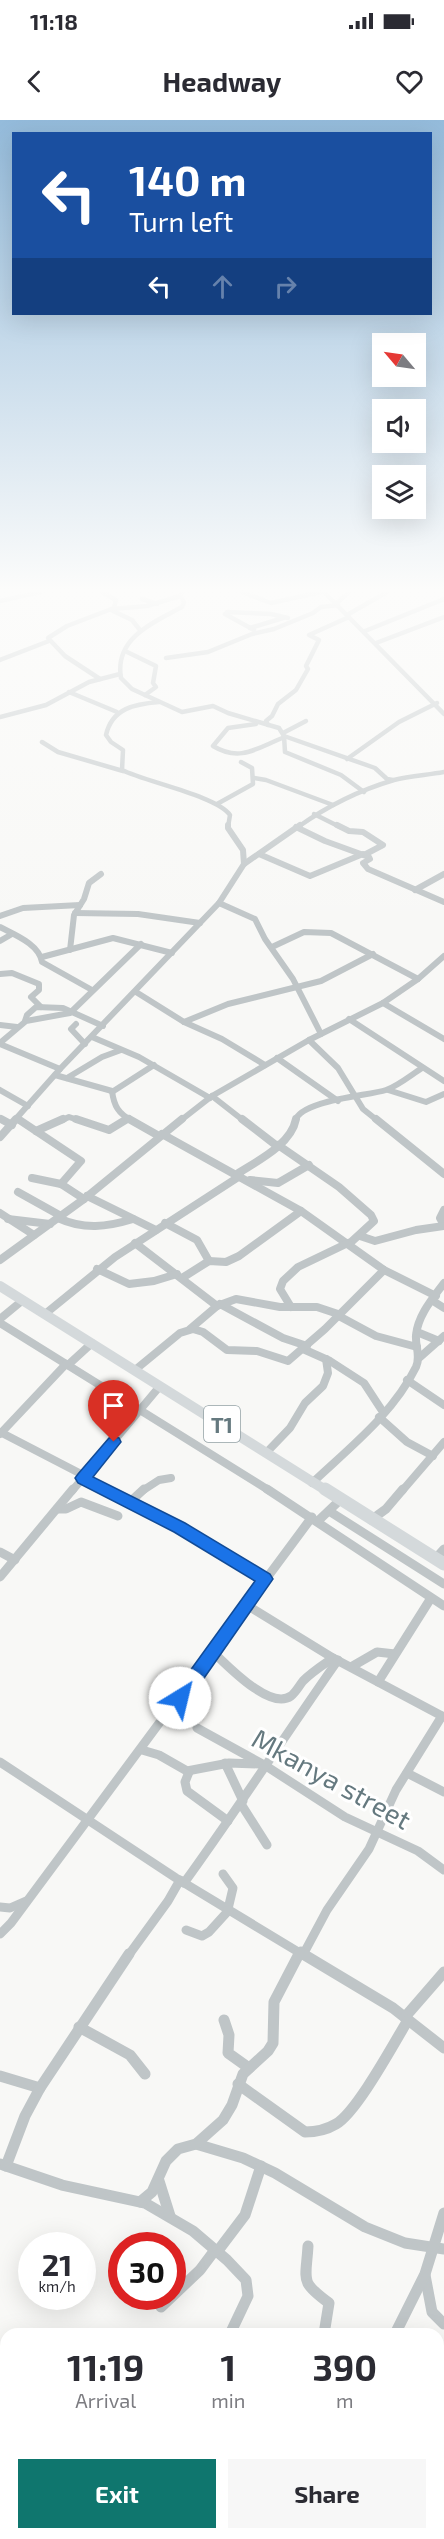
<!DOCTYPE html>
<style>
:root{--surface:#fff;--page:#f7f7f7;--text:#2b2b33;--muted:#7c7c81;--accent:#0f766e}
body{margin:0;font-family:"Exo 2",sans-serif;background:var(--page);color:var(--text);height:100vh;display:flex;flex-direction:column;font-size:22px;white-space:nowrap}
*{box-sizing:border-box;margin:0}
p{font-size:20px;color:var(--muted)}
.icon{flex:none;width:33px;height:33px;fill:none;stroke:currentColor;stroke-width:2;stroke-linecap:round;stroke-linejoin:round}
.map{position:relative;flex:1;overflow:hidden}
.panel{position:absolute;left:0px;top:2208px;width:444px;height:212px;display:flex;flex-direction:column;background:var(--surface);border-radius:18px 18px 0 0;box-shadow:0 6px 24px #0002}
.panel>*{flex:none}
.banner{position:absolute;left:12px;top:12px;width:420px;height:183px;border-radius:0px;box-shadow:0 6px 24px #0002;background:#1a4fa0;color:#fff;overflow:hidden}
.needle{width:39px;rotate:299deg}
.tools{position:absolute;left:372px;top:213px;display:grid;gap:12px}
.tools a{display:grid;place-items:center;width:54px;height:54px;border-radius:0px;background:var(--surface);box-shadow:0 6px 24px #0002;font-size:30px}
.speed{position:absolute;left:18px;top:2112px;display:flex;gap:12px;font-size:30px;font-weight:700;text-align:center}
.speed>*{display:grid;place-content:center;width:78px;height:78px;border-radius:50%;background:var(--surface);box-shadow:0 6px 24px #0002;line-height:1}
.speed small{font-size:15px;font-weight:400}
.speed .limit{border:9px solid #d22;background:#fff;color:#111}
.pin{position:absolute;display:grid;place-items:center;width:51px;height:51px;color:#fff;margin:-62px -26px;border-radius:50% 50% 50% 0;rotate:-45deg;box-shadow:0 0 6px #0007}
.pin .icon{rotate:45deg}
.me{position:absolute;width:66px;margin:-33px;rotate:36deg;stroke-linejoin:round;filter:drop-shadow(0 0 4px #0008)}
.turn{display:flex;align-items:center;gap:21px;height:126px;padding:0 18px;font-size:27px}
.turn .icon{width:78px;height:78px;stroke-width:2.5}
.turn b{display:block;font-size:42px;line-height:51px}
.lanes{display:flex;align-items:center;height:57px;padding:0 18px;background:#0003;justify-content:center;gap:30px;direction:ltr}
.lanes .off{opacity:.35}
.eta{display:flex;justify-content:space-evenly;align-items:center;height:102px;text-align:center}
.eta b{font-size:36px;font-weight:700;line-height:42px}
.cta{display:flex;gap:12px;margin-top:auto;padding:12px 18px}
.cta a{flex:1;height:69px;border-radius:0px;background:var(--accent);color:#fff;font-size:24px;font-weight:700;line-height:69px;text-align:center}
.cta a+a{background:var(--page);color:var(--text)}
.status{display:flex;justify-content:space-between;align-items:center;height:42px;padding:0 30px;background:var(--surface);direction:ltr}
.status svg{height:16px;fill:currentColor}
header{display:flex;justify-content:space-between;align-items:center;height:78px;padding:0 18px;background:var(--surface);font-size:27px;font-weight:700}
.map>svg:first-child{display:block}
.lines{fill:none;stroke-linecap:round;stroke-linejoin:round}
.minor-far4{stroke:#bfc5c7;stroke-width:4.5}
.minor-far3{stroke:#bfc5c7;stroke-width:6}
.minor-far2{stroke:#bfc5c7;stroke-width:8}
.minor-far1{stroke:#bfc5c7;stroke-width:9}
.minor{stroke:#bfc5c7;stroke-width:11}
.highway-far1{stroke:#d4d9db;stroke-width:10}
.highway{stroke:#d4d9db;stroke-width:13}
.route{fill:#1a73e8;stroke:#114b97;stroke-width:1.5}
.labels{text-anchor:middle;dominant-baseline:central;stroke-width:6;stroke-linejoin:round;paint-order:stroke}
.shield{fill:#fff;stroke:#93a1a5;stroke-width:1.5}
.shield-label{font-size:21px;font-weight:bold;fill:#65797f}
.near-street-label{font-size:27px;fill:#65797f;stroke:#fff}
</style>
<div class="status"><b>11:18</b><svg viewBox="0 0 49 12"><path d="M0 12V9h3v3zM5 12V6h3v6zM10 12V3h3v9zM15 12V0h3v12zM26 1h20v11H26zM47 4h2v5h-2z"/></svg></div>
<header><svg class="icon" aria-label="back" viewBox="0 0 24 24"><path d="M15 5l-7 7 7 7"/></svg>Headway<svg class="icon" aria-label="heart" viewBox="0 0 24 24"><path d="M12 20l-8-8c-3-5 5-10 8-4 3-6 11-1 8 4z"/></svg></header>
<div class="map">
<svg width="444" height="2419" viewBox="0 0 444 2419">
<rect width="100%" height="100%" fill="#f8f8f6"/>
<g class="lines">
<g class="minor-far4">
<path d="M183 472 180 475 184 482 182 487C154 502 114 518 121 558L132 569 182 592 213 586 228 593 279 608 284 616 285 632 341 655 364 672"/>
<polyline points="242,472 271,483 321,472"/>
<polyline points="324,472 444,594"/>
<polyline points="142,479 157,484"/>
<polyline points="0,481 40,472"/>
<polyline points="337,483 349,472"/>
<polyline points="112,489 147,486 180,476"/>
<polyline points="111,490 132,500 140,510"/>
<polyline points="227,492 271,494 288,498"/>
<polyline points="225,494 254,510"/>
<polyline points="347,495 387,472"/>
<polyline points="250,508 283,498"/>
<polyline points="365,511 444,479"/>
<polyline points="376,523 444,497"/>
<polyline points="125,531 156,546 153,563 156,567 145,575"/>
<polyline points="166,538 208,532 252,514 274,509 313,493 321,487 338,485"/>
<polyline points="0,540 49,521"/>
<polyline points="100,559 65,536 48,518 67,506 114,488 116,480 102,472"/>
<polyline points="69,572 117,592"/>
<path d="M159 582C135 584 112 588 106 615L111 622 123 630 122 650C146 662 217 676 230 695L228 707"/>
<polyline points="0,597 46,585 89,562 120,554"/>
<path d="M256 604 228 608 213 626C241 643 258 627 285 617"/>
<polyline points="268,605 266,601 272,596 278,584 296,570 308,549 306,546 319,520 309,515 349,497"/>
<polyline points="283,613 306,601"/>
<polyline points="284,616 375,648 387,659 393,660"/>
<polyline points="42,622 58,632 123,651"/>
<polyline points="347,639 399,602 437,583"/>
<polyline points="254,658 266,660 333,685"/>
<polyline points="217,684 253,664 252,648 241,642"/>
<polyline points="314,694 340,707"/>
<path d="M298 707C326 687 360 670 394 660 410 656 428 655 444 652"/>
</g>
<g class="minor-far3">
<polyline points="228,705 228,708 243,730 244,744"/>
<polyline points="337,705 349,711 363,712 383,725 364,735"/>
<polyline points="296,707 325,721 369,737 370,739 363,743 368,749 444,782"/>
<polyline points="259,734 310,756 363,734"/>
<polyline points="415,770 444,754"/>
<polyline points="219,783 255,799 265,819 293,859 321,914"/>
<polyline points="75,793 138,794 200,803"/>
<polyline points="0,796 23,788 80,785"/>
<path d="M0 807C15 815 39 824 42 842L92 870"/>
<polyline points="0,821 12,814"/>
<polyline points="272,827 304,812 331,813 418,859"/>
<polyline points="70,830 74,795 84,779 89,763 101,754"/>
<polyline points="42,837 113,818 172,833"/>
<polyline points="0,854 12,853 39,864 39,870 31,877 41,887"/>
<polyline points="136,872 184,902 222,919 265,945"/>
<polyline points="383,883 444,919"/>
<polyline points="349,899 444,961"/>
<polyline points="25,901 27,895 36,887 63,888 103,906"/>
<polyline points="184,902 228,884 321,861 373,834"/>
<polyline points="76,904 71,909 85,924"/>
<polyline points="0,905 17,907"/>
<polyline points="92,917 139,937 210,978"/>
<polyline points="309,920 338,948 363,989 378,1001"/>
<polyline points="0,923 26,901 70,893 141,824"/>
<polyline points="0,924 60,949"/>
<polyline points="277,938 338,981"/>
<path d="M55 955 112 971C114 986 118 993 132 1001"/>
<polyline points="67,958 102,937 121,930"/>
<polyline points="0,970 28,986"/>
<polyline points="388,970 426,982 444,974"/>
<polyline points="112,972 154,945"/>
<polyline points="212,976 244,1001"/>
<polyline points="0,999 4,1001"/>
<polyline points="17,999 20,1001"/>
<polyline points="14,1001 60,949 219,783 244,744 300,705"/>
<polyline points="60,1001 69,997 81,1001"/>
<polyline points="124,1001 129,998"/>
<polyline points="180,1001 212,976 309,920 383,883 418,859 444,836"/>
<path d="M295 1001C301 980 367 976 386 970 398 966 411 955 422 948"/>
</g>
<g class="minor-far2">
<polyline points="1,999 12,1005"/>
<polyline points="18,999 81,1041 61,1064"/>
<polyline points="76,999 109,1010 127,999"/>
<polyline points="129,999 159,1016"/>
<polyline points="242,999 277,1026"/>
<polyline points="376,999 444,1054"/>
<polyline points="36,1011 63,999"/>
<polyline points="162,1014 301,1091 384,1150 436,1176"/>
<polyline points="0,1017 16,999"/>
<polyline points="278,1025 339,1067 371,1095 374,1101 349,1124"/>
<path d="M237 1054C257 1041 291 1025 296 999"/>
<polyline points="32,1058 61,1064 84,1079"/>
<polyline points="250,1060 278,1063 309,1045"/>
<polyline points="18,1072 61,1096"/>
<polyline points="87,1076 156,1110"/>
<polyline points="444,1090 440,1098 444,1105"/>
<polyline points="0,1093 34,1115"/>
<path d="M58 1098C84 1110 107 1107 133 1099"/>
<polyline points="8,1099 50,1104"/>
<polyline points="165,1103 197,1120 209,1141"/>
<polyline points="360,1116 375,1121 416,1110 444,1106"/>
<polyline points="135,1123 217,1186"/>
<polyline points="0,1140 84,1079 182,999"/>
<polyline points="97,1149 129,1164 154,1161 177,1154"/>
<polyline points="182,1158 209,1141 226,1142 239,1136 301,1091"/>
<polyline points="433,1181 444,1188"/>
<polyline points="220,1184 283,1218 307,1226"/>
<polyline points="291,1187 280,1169 283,1161 298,1147 348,1123"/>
<polyline points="45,1194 115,1137 240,1056"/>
<polyline points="337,1195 376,1216 417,1227"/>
<polyline points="0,1199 23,1180"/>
<polyline points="0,1203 270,1371"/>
<polyline points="190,1209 217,1186 236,1179 280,1187 317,1187 338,1194"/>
<polyline points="417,1212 439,1221"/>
<polyline points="303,1229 330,1241 364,1263 383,1292"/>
<polyline points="419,1238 444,1216"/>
<polyline points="68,1245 92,1223"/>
<polyline points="135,1250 180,1213 193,1209 203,1212 227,1230 257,1231 288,1241 325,1209 384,1150"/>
<polyline points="407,1260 444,1285"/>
<polyline points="379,1297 407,1322 433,1336"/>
<polyline points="2,1313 85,1356"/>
<polyline points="0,1314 66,1244"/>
<polyline points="266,1333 290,1308 305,1283 323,1266 328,1253 326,1239"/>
<polyline points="83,1358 107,1371"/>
<path d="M312 1363C349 1328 393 1294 416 1247 421 1236 415 1226 416 1215 418 1195 433 1178 444 1163"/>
<polyline points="72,1371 160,1266"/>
<polyline points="142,1371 159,1360 171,1358"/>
<polyline points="402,1371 444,1322"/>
</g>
<g class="minor-far1">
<polyline points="105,1369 179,1408 265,1459"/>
<polyline points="267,1369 444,1486"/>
<polyline points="130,1382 144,1369"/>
<polyline points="57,1389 66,1389 81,1382 118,1396"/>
<polyline points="329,1391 444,1464"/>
<polyline points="371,1400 386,1389 403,1369"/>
<polyline points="318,1401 340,1380"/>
<polyline points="0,1432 15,1440"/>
<polyline points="435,1439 444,1429"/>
<polyline points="0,1457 73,1369"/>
<polyline points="245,1484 333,1538 444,1597"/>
<path d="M213 1532C227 1545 270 1591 291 1576 296 1572 299 1566 303 1561 312 1552 323 1545 333 1538"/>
<polyline points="351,1547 377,1532 395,1534"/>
<polyline points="378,1562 431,1478"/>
<polyline points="197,1608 266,1646 345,1697 418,1731 444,1750"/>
<polyline points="142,1630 159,1635 187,1651 229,1643 259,1644"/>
<polyline points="0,1642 176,1758 305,1836"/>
<polyline points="225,1643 243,1681"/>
<polyline points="189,1652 185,1662 187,1671 228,1701"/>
<polyline points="407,1653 444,1672"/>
<polyline points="241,1684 267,1725"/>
<polyline points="223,1754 233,1768 228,1789"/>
<path d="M184 1763C237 1690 286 1614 338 1540"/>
<polyline points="0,1787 10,1788 26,1781"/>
<polyline points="186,1810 202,1816 209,1812 229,1790"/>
<polyline points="0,1814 11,1803 312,1397"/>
<polyline points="304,1833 327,1790 369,1729 396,1670 442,1596"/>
<polyline points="128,1836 168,1781 180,1760"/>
<polyline points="299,1836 301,1831"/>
</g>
<g class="minor">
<polyline points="303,1834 393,1888 444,1928"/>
<polyline points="405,1897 444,1852"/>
<polyline points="224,1900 229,1915 228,1933 249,1948"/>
<polyline points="79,1907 130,1935 145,1954"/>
<polyline points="0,1956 40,1968"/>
<path d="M238 1964 305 2012C316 2012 326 2010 336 2004 357 1992 394 1923 408 1900"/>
<polyline points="196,2024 243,2038 275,2053 365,2107 405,2123 444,2129"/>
<polyline points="0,2044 62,2065 145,2083 193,2111 227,2140 246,2160 248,2176 230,2214"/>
<polyline points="6,2046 25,1996 40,1968 129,1834"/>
<polyline points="159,2061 170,2096"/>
<polyline points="140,2082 152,2072 166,2041 178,2029 196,2024 223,2000 232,1985 243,1954 268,1931 273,1923 274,1882 299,1834"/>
<path d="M308 2126C306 2161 299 2161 329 2183L324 2214"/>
<polyline points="217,2132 245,2095 261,2046"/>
<polyline points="425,2155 432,2192 444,2204"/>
<polyline points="161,2187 200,2150 215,2130"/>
<polyline points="395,2214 425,2154 444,2093"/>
</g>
<polyline class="highway-far1" points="0,1166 327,1371"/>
<polyline class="highway" points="325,1369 444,1444"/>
</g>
<linearGradient id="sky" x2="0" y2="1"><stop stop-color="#94bbdb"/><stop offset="0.58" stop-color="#fcfcfb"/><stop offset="1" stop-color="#fcfcfb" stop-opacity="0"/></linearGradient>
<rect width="444" height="810" fill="url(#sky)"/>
<polygon class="route" points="114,1317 119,1318 121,1322 93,1357 185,1403 270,1454 273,1459 186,1584 180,1586 174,1584 171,1578 174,1573 255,1461 174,1412 78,1363 75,1358 78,1354 109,1318"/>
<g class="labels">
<rect class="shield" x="204" y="1286" width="36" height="36" rx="4.5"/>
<g class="shield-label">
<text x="222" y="1304">T1</text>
</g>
<g class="near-street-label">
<text transform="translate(332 1658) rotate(29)">Mkanya street</text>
</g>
</g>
</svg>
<div class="tools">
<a><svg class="needle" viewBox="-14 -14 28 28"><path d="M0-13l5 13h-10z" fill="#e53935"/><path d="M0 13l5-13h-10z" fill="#7c7c81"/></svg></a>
<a><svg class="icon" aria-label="sound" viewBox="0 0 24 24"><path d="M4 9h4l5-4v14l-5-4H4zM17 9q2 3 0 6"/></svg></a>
<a><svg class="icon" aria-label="layers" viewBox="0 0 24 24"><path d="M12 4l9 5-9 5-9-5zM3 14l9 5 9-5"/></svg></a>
</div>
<div class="speed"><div>21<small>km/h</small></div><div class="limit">30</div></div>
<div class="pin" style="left:114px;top:1322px;background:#d93025"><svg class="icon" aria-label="arrive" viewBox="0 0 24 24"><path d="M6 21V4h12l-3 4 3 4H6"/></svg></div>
<svg class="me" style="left:180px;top:1578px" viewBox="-20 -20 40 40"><circle r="19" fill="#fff"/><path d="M0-13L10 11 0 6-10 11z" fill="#1a73e8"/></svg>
<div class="banner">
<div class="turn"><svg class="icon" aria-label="left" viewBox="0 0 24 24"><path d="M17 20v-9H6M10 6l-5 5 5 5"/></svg><div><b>140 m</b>Turn left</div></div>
<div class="lanes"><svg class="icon" aria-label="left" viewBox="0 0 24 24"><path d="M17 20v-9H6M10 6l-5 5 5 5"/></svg><svg class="icon off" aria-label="ahead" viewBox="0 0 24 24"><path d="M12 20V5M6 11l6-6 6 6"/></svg><svg class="icon off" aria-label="right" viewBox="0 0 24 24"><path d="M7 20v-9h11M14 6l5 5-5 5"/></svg></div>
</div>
<section class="panel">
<div class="eta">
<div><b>11:19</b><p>Arrival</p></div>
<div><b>1</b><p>min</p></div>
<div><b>390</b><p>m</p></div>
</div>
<div class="cta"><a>Exit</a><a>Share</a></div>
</section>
</div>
